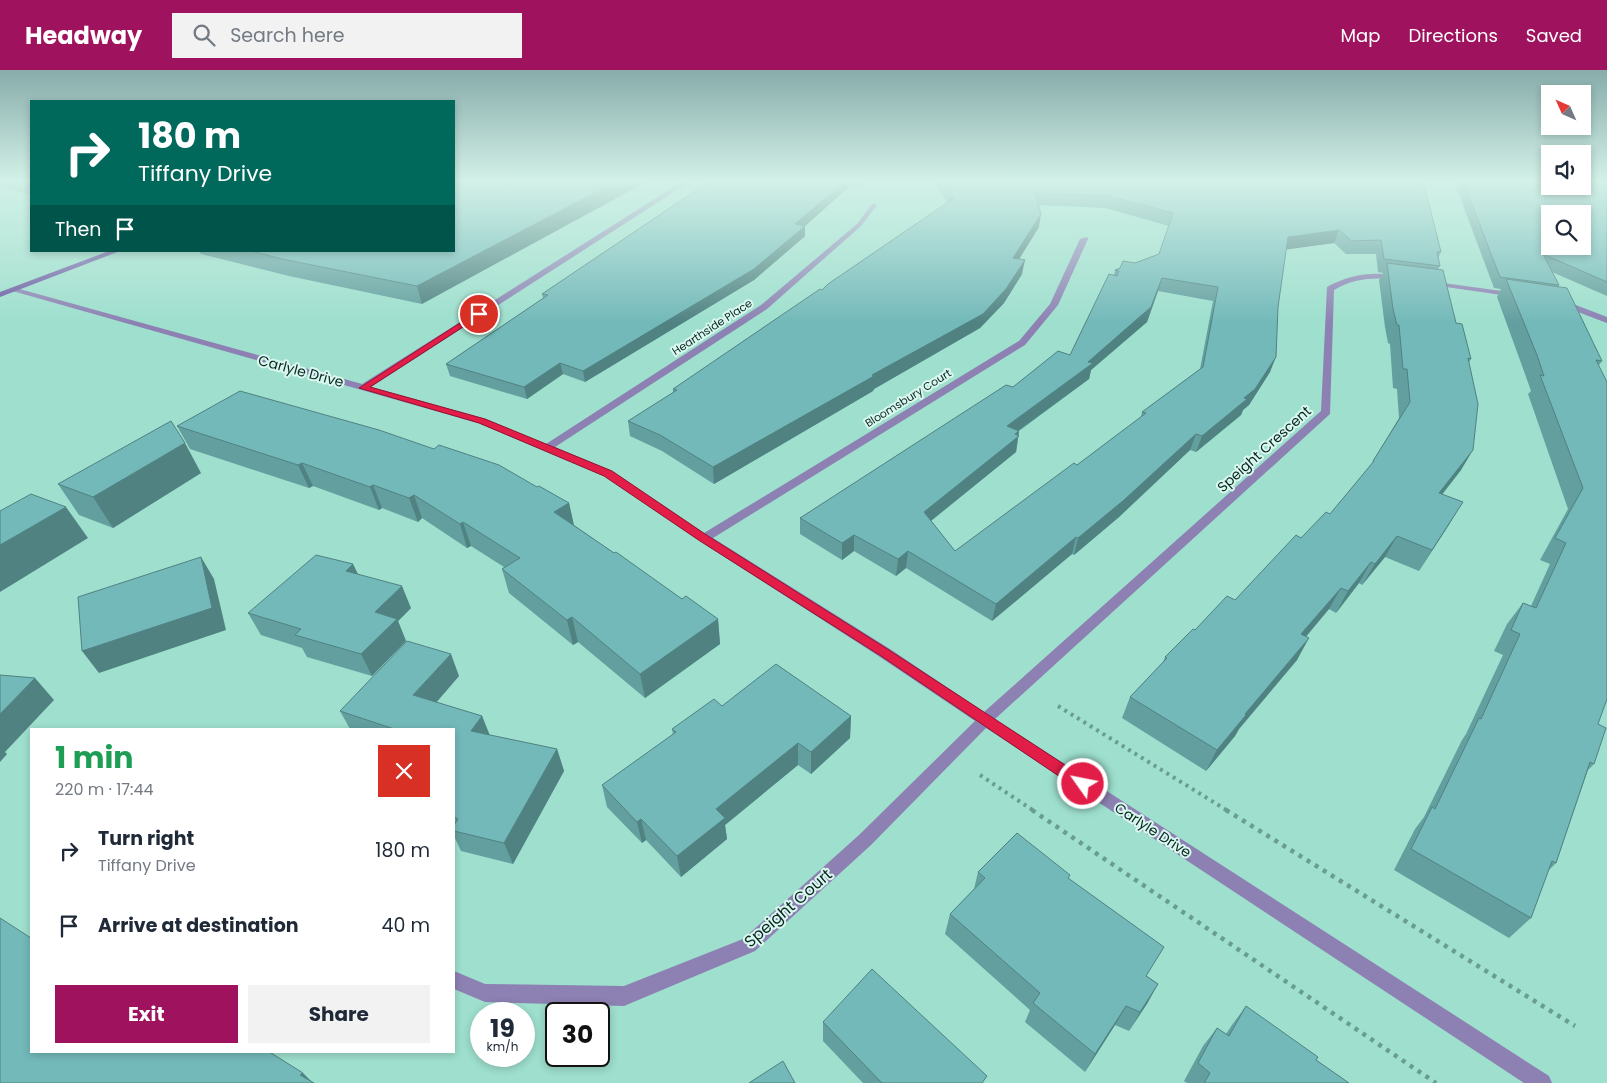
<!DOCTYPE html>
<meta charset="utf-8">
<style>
:root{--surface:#fff;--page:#f2f2f3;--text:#1f2937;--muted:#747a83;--accent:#9e125e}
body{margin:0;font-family:Poppins,sans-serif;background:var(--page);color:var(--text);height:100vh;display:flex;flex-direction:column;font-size:19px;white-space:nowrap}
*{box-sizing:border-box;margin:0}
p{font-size:16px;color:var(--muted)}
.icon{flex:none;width:28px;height:28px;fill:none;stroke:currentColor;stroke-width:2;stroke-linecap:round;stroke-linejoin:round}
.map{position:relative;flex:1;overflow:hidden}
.panel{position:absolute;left:30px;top:658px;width:425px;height:325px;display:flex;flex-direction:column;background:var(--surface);border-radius:0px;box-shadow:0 2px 8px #0003}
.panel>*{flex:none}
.hud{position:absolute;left:30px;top:30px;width:425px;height:152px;border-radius:0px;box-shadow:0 2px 8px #0003;background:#00695c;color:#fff;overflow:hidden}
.needle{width:32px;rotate:315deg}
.fabs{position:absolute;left:1541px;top:15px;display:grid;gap:10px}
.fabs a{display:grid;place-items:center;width:50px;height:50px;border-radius:0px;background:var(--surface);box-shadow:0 2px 8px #0003;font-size:25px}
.speed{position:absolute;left:470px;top:932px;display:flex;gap:10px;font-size:25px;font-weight:700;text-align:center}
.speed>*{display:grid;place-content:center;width:65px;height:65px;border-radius:50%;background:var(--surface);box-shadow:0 2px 8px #0003;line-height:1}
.speed small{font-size:12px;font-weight:400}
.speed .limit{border:2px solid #111;border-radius:8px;background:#fff;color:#111}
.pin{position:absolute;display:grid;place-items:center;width:42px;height:42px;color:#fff;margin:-21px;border:2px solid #fff;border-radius:50%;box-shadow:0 1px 5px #0007}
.me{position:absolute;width:55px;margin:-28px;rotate:303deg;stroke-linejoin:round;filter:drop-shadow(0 0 4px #0008)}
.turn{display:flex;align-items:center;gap:18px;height:105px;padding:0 25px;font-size:22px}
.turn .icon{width:65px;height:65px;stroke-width:2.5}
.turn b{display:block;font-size:35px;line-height:42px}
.then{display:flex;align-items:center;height:48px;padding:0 25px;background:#0003;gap:10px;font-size:19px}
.round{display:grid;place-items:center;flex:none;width:52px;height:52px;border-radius:0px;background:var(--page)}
.summary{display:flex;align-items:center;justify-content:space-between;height:85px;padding:0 25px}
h1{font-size:30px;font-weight:700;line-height:38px;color:#1e9e55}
.button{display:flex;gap:10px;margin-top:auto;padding:10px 25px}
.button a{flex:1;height:58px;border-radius:0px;background:var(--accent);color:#fff;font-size:20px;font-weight:700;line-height:58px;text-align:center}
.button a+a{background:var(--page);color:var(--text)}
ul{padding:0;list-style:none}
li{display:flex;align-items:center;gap:15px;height:75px;padding:0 25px}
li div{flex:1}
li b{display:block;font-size:19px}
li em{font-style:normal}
header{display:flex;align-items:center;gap:30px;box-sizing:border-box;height:70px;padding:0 25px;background:var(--accent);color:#fff}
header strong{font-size:24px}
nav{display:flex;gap:28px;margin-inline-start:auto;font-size:18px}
.search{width:350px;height:45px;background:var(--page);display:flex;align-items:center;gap:12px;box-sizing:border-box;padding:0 18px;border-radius:0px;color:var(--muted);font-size:19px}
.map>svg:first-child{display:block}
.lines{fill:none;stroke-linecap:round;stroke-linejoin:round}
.path-far1{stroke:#699d8f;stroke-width:4;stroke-dasharray:3 4.5;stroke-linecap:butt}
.path{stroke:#699d8f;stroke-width:4.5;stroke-dasharray:4 5.5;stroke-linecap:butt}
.minor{fill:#8d81b3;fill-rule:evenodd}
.secondary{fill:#6e59a2;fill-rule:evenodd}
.wall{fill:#639f9f;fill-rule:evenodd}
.shaded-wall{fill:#508282}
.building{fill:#73b9b9;stroke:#508282;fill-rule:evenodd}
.route{fill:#e11d48;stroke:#92132f}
.labels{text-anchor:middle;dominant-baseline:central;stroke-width:4;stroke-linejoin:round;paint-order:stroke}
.far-street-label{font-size:11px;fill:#0b2620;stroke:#d9f8ef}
.street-label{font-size:14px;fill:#0b2620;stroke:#d9f8ef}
.near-street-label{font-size:16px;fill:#0b2620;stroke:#d9f8ef}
</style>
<header>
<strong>Headway</strong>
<div class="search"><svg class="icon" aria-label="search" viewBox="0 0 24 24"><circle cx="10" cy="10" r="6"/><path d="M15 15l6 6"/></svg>Search here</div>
<nav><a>Map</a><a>Directions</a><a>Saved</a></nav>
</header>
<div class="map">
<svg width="1607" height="1013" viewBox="0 0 1607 1013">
<rect width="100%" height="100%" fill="#9edfcd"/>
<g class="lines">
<g class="path-far1">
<polyline points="1058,636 1228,741"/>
<polyline points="980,705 1034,741"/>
</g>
<g class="path">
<polyline points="1032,740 1436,1013"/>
<polyline points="1226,740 1575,956"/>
</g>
<g class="minor">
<path d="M683 111H691L371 317 486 349 546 374 761 235 857 154 872 134H876L877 135 861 156 767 239 555 377 612 401 704 463 1019 271 1050 234 1080 169 1087 167 1088 169 1058 235 1025 275 713 468 890 579 984 642 1321 341 1327 217C1350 204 1374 201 1400 206V210H1397C1374 207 1355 208 1334 220L1330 344 995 649 1549 1006 1552 1013H1524L986 658 871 775 755 881 624 936 485 932 454 919V901L485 914 624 916 743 869 859 765 975 651 880 587 700 471 604 405 478 353 9 220 16 218 362 314Z"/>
<polygon points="1429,211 1516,223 1520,225 1516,227 1432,215 1429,215"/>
<polygon points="1557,230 1563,230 1607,247 1607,253 1557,234"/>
</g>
<polygon class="secondary" points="109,181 120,181 0,227 0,222"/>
</g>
<g class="wall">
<polygon points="0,111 31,111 31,125 0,116"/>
<polygon points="710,111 864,115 850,116 805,156 805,166 754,210 585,312 563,304 527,329 450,306 446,294 543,228 542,224"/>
<path d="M938 111H1423L1441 182 1438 188 1440 196 1438 199 1456 253 1471 289 1469 292 1461 400 1442 424 1450 453 1419 501 1385 487 1362 515 1359 513 1336 543 1329 539 1306 567 1297 590 1239 659 1235 666 1206 701 1122 648 1130 627 1163 592 1165 587 1195 560 1235 530 1301 468 1330 444 1369 398 1399 348 1397 319 1393 318 1390 274 1388 273 1385 257 1379 210 1383 203 1378 202 1376 184H1346L1334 173 1286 179 1278 237 1270 302 1249 335 1243 340 1241 345 1196 382 1190 380 1119 447 1074 485 1072 484 992 551 906 498 896 506 854 481 842 490 800 464V448L1013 317 1070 285 1114 205 1115 200 1159 184 1169 156 1105 138 1039 135V157L1019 189 1022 204 1004 233 980 258 874 319 873 321 714 414 662 381 630 366 628 351 673 323V319L822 220 948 133 937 117ZM1158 221 1213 231 1200 299 1142 342 1141 347 1077 395 955 481 931 451 1016 382 1019 361 1089 309 1091 300 1147 252Z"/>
<polygon points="1454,111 1607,111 1607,226 1552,202 1559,215 1558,217 1602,291 1599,295 1598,654 1594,694 1588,700 1556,793 1548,801 1531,848 1509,868 1394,800 1415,759 1424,747 1462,670 1466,664 1503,585 1494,581 1507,554 1523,533 1531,536 1550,494 1540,490 1568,439 1528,324 1531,321 1525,304 1497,227 1501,219 1494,218"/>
<polygon points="199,181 454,181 422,234 289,206 201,184"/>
<polygon points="177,356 537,417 569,433 574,455 614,483 682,529 718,549 720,574 645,628 578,572 573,575 509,523 502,499 504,497 471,476 467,478 422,448 418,452 382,438 379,440 313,416 309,418 190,379"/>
<polygon points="201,403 113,458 79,445 58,414"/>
<polygon points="353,494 358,504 411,538 398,551 406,571 372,606 307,587 302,578 261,565 248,543"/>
<polygon points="459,606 436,632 482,646 489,665 557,679 564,701 513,794 461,781 454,766 454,659 350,659 340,641"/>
<polygon points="722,636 851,646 850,668 811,704 798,695 725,755 727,769 681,807 646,770 642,773 607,737 602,715 673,665 672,659"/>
<polygon points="978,802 1069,809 1147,906 1158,914 1129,961 1115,955 1085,1002 1025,952 1030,940 945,864 950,844 974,819"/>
<polygon points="1246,936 1316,990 1349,1013 1187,1013 1184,1011 1203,976 1217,958 1226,964 1232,955"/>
<polygon points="823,952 984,1013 863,1013 823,971"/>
</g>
<g class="shaded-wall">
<polygon points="617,111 648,111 422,234 417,216"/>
<polygon points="845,111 868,111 864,115 850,116 805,156 805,166 754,210 585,312 583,301 795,154"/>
<polygon points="1041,144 1039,157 1011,202 1013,188"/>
<polygon points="1339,160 1334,173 1283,180 1288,167"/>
<polygon points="1025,190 1022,204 1004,233 980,258 874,319 873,321 714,414 713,397 872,305"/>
<polygon points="1162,208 1158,221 1147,252 1091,300 1089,309 1004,371 1007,356 1088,292"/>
<polygon points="1276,287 1270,302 1249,335 1243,340 1241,345 1196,382 1202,366 1244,328"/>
<polygon points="560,293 563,304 527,329 524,317"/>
<polygon points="1019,361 1016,382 922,458 924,442"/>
<polygon points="1196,364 1190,380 1119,447 1074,485 1078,468"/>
<polygon points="185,373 201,403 113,458 93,427"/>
<polygon points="1473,380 1461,400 1427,444 1439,423"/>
<polygon points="302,393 313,416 309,418 298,395"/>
<polygon points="373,415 382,438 379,440 370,417"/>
<polygon points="414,425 422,448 418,452 409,428"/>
<polygon points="1463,432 1450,453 1419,501 1432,480"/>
<polygon points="569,433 574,456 554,442"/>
<polygon points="66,437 88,468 0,522 0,475"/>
<polygon points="463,452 471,476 467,478 460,454"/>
<polygon points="854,465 854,481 842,490 842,473"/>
<polygon points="1397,466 1385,487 1362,515 1375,494"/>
<polygon points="1076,467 1072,484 992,551 996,534"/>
<polygon points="908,481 906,498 896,506 898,489"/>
<polygon points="201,487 214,509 226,560 99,603 82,581"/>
<polygon points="1371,492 1359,513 1336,543 1348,521"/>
<polygon points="353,494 363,516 346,501"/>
<polygon points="402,516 411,538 398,551 406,571 372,606 361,584 375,542"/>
<polygon points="1341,518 1329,539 1289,586 1301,564"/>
<polygon points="572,547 578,572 573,575 567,550"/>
<polygon points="718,549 720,574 645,628 640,604"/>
<polygon points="1309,568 1297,590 1239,659 1235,666 1206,701 1217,680 1245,644"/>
<polygon points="451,584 459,606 423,648 413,625"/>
<polygon points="35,608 54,630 5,682 7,684 0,692 0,644"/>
<polygon points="482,646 491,668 471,661"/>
<polygon points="851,646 850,668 811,704 811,682"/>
<polygon points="798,673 798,695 725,755 727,769 681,807 677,786 716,739"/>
<polygon points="557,679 564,701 513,794 504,773"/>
<polygon points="641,749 646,770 642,773 637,752"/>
<polygon points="1158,914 1147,934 1129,961 1140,942"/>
<polygon points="1126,936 1115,955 1085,1002 1095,984"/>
<polygon points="303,1003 313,1013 300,1005"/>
</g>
<g class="building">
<polygon points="454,111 617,111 417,216 282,189 251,181 454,181"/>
<polygon points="710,111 845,111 795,154 805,156 754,199 583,301 560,293 524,317 446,294 548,225 542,224"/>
<path d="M943 111H1423L1441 182H1437L1440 196 1384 189 1381 170 1352 171 1339 160 1288 167 1278 237 1276 287 1255 319 1244 328 1247 329 1202 366 1196 364 1124 430 1078 468 1076 467 996 534 908 481 898 489 854 465 842 473 800 448 1006 315 1013 317 1058 281 1070 285 1109 204 1117 206 1119 201 1115 200 1120 198 1123 191 1135 193 1159 184 1173 143 1108 126 1035 123 1041 144 1013 188 1025 190 1006 219 983 244 872 305 874 306 713 397 660 365 628 351 677 320 673 319 820 219 822 220 828 214 954 128ZM1162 208 1218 217 1203 297 1142 342 1146 343 1077 395 1074 393 955 481 924 442 1019 366 1015 364 1019 361 1007 356 1093 293 1088 292 1151 237Z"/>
<path d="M1463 111H1550V116H1582V111H1607V212L1543 184 1559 215 1500 207ZM1550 144H1582V176H1550Z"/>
<polygon points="1387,193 1443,200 1456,253 1462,254 1471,289 1468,288 1478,334 1473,380 1439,423 1463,432 1432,480 1397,466 1375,494 1371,492 1348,521 1341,518 1301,564 1309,568 1245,644 1246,645 1217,680 1130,627 1167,588 1165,587 1193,559 1195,560 1227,526 1235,530 1296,465 1301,468 1326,442 1330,444 1374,391 1373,391 1410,332 1407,299 1403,299 1399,255 1397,255 1393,239"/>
<polygon points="1506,209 1567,218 1602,291 1596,290 1607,312 1607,629 1598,654 1606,658 1594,694 1590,692 1556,793 1552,791 1531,848 1411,779 1432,737 1435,739 1479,648 1481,649 1520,564 1511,560 1523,533 1536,538 1566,473 1555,468 1583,418 1540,305 1544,306 1537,285"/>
<polygon points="240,321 379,360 434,379 439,375 499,395 537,417 539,416 569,433 554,442 614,483 616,482 682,529 686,526 718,549 640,604 572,547 567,550 502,499 520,488 463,452 460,454 414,425 409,428 373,415 370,417 302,393 298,395 177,356"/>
<polygon points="171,351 185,373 93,427 58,414"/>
<polygon points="31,424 66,437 0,475 0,441"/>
<polygon points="316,485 353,494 346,501 402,516 375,542 397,549 361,584 295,565 301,559 248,543"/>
<polygon points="201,487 212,538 82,581 78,527"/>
<polygon points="407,571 451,584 413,625 482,646 471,661 557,679 504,773 454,761 454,755 458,749 454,747 454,659 394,659 340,641"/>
<polygon points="776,594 851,646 811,682 798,673 716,739 725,748 677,786 641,749 637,752 602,715 676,662 672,659 714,629 722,636"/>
<polygon points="0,605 35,608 0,644"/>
<polygon points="1017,763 1070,805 1068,808 1164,877 1146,906 1158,914 1140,942 1126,936 1095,984 1033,933 1040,923 950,844 985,808 978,802"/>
<polygon points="0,848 31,868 31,981 229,981 232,983 234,981 268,981 303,1003 300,1005 314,1013 0,1013"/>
<polygon points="872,899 987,1006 982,1013 882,1013 823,952"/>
<polygon points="1246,936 1318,987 1316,990 1349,1013 1204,1013 1210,1003 1198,993 1217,958 1229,966"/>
<polygon points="783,991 795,1013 749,1013"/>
</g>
<linearGradient id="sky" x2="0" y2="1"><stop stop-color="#87acaa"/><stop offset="0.44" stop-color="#d3f1e8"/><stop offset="1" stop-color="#d3f1e8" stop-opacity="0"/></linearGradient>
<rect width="1607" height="253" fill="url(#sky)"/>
<polygon class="route" points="477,242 483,244 370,317 485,349 612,401 708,466 889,580 1088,710 1090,714 1088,719 1083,720 1078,719 881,586 700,471 604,406 479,353 359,318"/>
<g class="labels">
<g class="far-street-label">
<text transform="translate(712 257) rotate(-33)">Hearthside Place</text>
<text transform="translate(908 328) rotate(-32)">Bloomsbury Court</text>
</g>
<g class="street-label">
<text transform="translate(301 301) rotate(15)">Carlyle Drive</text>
<text transform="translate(1264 379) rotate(-42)">Speight Crescent</text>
<text transform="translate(1153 760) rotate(33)">Carlyle Drive</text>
</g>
<g class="near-street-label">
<text transform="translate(788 838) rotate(-41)">Speight Court</text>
</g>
</g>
</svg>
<div class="fabs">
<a><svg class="needle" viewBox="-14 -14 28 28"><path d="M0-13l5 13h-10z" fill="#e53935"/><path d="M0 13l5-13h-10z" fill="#747a83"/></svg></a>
<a><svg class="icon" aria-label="sound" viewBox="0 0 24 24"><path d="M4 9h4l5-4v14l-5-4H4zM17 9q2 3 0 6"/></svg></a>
<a><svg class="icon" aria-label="search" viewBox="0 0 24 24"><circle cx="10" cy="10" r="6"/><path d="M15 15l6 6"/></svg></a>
</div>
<div class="speed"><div>19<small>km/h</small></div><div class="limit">30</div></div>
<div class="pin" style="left:479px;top:244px;background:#d93025"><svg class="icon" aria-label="arrive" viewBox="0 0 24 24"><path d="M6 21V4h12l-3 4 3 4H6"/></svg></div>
<svg class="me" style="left:1083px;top:714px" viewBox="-20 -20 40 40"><circle r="17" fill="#e11d48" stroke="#fff" stroke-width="3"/><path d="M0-11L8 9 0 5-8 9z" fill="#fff"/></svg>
<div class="hud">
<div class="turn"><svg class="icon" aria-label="right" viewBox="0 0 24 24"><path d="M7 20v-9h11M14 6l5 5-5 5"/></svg><div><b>180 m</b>Tiffany Drive</div></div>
<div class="then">Then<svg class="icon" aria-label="arrive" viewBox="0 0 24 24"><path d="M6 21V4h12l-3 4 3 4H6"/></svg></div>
</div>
<section class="panel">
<div class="summary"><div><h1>1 min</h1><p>220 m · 17:44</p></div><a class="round" style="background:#d93025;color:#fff"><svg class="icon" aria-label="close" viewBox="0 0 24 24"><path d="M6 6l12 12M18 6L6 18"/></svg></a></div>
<ul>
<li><svg class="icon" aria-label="right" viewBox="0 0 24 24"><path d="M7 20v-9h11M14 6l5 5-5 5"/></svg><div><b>Turn right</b><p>Tiffany Drive</p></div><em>180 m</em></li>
<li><svg class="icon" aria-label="arrive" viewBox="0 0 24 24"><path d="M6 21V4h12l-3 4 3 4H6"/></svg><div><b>Arrive at destination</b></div><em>40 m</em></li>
</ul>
<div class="button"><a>Exit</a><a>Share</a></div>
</section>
</div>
